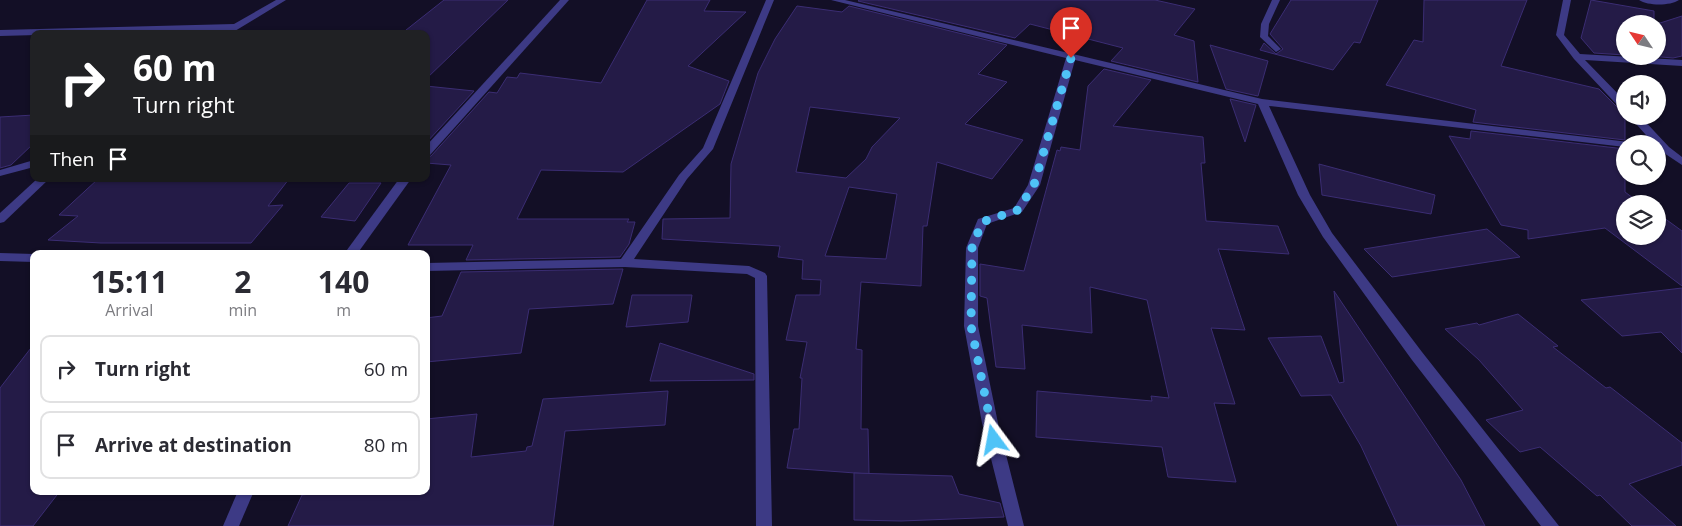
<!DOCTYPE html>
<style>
:root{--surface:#fff;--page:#f7f7f7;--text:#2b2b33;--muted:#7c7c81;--line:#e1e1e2}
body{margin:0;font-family:"Open Sans",sans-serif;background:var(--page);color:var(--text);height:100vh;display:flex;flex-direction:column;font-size:19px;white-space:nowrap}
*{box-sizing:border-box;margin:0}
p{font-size:16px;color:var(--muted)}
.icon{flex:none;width:28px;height:28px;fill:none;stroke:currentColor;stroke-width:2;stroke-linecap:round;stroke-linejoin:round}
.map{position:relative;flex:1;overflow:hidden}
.details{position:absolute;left:30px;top:250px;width:400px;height:245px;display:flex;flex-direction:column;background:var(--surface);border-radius:10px;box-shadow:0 1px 4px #0004}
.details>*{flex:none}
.banner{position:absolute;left:30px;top:30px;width:400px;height:152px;border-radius:10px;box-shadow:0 1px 4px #0004;background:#202124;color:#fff;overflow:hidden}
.needle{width:32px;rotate:305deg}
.buttons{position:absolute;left:1616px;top:15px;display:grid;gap:10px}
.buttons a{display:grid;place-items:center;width:50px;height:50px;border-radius:50%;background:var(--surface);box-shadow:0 1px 4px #0004;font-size:25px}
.pin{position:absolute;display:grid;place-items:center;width:42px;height:42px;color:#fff;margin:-51px -21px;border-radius:50% 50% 50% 0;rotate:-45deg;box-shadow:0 0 5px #0007}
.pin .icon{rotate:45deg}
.me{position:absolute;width:55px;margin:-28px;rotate:347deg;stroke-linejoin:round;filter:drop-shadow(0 0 4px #0008)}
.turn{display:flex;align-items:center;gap:18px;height:105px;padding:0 20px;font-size:22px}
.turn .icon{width:65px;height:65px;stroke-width:2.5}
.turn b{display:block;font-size:35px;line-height:42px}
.then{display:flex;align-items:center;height:48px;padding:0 20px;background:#0003;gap:10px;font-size:19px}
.eta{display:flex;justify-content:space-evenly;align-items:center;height:85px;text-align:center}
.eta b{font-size:30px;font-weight:700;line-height:35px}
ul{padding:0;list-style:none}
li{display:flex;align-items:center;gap:15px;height:68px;margin:0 10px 8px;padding:0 10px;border:2px solid var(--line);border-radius:10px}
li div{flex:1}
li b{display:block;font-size:19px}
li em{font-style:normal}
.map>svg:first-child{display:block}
.building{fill:#241b47;stroke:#3b2d73;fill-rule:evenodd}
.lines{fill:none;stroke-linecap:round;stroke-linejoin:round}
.minor{fill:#3d3a85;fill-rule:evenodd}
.route{stroke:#4fc3f7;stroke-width:9;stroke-dasharray:0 16.2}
</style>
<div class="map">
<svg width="1682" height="526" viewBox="0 0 1682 526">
<rect width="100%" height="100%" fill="#130f26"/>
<g class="building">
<polygon points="444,0 508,0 426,79 426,34 401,34"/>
<polygon points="647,0 710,0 704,11 746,12 688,66 729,81 720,104 623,172 541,170 517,219 629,219 627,222 635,222 629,244 620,257 466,260 473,245 408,245 451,165 426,163 426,158 431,156 489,92 497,93 507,77 517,78 520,73 601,83"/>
<polygon points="859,0 1155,0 1195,9 1174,35 1194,41 1198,82 1111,61 1123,48 1030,24 1015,38 858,1"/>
<polygon points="1291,0 1378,0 1360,43 1354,42 1333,70 1260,50 1264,43 1276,54 1283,49 1270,34"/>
<polygon points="1424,0 1527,0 1501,66 1599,89 1620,110 1625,112 1625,140 1473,122 1476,110 1386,85 1414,40 1423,42"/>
<polygon points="1591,0 1654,11 1654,24 1625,24 1625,55 1594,53 1581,38"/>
<path d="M797 6 842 12 849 6 1007 45 978 74 1007 82 965 124 1023 140 992 179 937 162 927 226H923L921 286 861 282 856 349 862 350 861 429H868L869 474 787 468 794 429H799L802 378H800L807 342 786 340 796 295H820L821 280 802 279 803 260 778 257 780 246 662 239 663 219 730 218 731 164 758 73 775 39ZM810 107 900 118 872 147 866 159 846 178 796 172ZM849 187 897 194 886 259 825 256Z"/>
<polygon points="1682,16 1682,56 1673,58 1650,56 1658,56 1657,24"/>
<polygon points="1210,45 1268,61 1258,96 1226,89"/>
<polygon points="1104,69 1151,80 1113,126 1203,137 1205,163 1201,163 1206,221 1278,226 1289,254 1218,249 1245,330 1211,328 1235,404 1214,403 1236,482 1168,477 1162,447 1036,437 1037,391 1152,401 1151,396 1169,398 1147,300 1090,287 1092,333 1022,325 1025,369 996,367 987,298 980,296 980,264 1024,271 1057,150 1060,151 1061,147 1080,150 1088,86"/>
<polygon points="426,86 474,91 426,143"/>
<polygon points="1230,99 1256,105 1245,142"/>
<polygon points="34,115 34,143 11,165 0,168 0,117"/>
<polygon points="1471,131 1625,149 1625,192 1641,204 1625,204 1625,236 1658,236 1658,216 1660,215 1682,231 1682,286 1605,228 1528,239 1528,230 1501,225 1449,136 1470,139"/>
<polygon points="1319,164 1435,195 1431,214 1322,195"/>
<polygon points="98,179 233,180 289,179 268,206 283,205 251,243 101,243 48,240 78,216 59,215"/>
<polygon points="349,183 381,183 355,221 321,217"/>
<polygon points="1487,229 1520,257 1392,277 1364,249"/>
<polygon points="623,269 613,304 529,309 521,353 426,362 426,318 442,316 461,272"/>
<polygon points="1682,288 1682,353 1661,332 1622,336 1581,300"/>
<polygon points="1334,291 1461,480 1485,526 1398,526 1361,446 1331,395 1301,396 1268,338 1321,336 1339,383 1344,382"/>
<polygon points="632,295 692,295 688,322 626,327"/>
<polygon points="1518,314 1558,346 1553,347 1606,388 1610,387 1682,443 1682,465 1629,484 1676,526 1632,526 1600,495 1597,496 1540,447 1520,452 1486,420 1523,410 1479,360 1445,329 1477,323 1479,325"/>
<polygon points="660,343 754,374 754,380 650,381"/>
<polygon points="34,344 34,491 60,491 33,526 0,526 0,388"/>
<polygon points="668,391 665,425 565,431 553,526 288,526 302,495 334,491 426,491 426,419 477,414 471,457 526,451 527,447 532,446 543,399"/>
<polygon points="854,473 952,476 959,494 1000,503 1004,517 901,521 854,520"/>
</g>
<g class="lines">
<g class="minor">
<polygon points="276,0 286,0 230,34 224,34 225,30 0,36 0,30 234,24"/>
<polygon points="560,0 569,0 430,155 426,156 426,146"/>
<polygon points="766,0 774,0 713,149 687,179 634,259 749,266 765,273 767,276 772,526 756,526 755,278 747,274 625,267 426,271 426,263 621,259 679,175 703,148"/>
<polygon points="831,0 845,0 1262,99 1629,142 1630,144 1625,144 1625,147 1269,106 1310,195 1332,233 1422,352 1559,526 1541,526 1412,360 1323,237 1298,195 1258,104 1075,60 1040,185 1022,212 987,224 978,248 978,326 998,423 1024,526 1008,526 982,423 964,326 966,248 978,219 1014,208 1028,185 1066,58"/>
<polygon points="1272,0 1280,0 1269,24 1268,36 1281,49 1276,52 1260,37 1261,24"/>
<polygon points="1563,0 1571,0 1564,35 1580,54 1682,60 1682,66 1585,60 1625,101 1625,110 1621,109 1574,59 1556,35"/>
<path d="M1639 0H1679C1670 6 1648 6 1639 0Z"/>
<polygon points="1629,116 1640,116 1669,147 1682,157 1682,165 1661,151 1658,144 1654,144"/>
<polygon points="34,160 34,167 0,176 0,170"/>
<polygon points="37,179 49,179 4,222 0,223 0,213"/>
<polygon points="399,179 411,179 357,254 344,254"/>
<polygon points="0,253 34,254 34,262 0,261"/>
<polygon points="238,491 254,491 239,526 223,526"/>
</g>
</g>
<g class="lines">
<polyline class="route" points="994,440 971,326 972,248 982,222 1018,210 1034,185 1071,58"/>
</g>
</svg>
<div class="buttons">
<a><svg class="needle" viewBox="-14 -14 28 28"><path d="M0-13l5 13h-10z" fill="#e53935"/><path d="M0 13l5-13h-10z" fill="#7c7c81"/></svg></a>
<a><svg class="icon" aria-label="sound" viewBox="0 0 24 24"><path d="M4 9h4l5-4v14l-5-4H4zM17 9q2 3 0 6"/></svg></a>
<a><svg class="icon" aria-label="search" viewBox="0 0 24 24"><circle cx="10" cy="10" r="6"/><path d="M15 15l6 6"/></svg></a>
<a><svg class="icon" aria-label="layers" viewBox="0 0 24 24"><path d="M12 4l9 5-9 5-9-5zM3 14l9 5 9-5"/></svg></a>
</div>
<div class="pin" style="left:1071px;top:58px;background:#d93025"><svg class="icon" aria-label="arrive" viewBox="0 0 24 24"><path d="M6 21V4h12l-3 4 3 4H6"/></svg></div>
<svg class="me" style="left:994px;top:440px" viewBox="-20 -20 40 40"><path d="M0-17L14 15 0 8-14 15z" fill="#4fc3f7" stroke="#fff" stroke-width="4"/></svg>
<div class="banner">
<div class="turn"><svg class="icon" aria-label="right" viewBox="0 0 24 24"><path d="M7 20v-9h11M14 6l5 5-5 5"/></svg><div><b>60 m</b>Turn right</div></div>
<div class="then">Then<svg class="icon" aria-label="arrive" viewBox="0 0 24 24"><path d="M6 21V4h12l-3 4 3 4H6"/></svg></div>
</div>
<section class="details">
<div class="eta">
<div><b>15:11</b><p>Arrival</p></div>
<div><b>2</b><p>min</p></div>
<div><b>140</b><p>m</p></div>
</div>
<ul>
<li><svg class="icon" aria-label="right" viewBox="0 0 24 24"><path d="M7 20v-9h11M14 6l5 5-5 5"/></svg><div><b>Turn right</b></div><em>60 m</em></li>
<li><svg class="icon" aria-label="arrive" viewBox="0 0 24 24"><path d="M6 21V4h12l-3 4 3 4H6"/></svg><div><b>Arrive at destination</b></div><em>80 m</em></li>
</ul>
</section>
</div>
